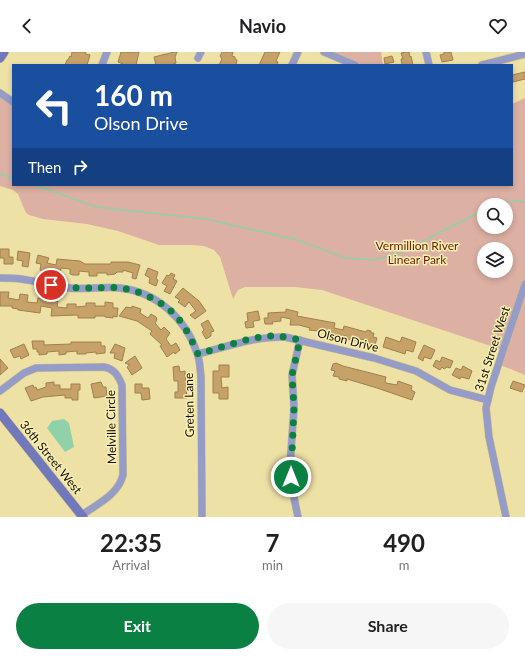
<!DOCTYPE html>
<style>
:root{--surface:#fff;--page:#f6f6f6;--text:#202124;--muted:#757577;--accent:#0b8043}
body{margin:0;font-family:Lato,sans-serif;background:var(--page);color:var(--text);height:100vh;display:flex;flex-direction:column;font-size:15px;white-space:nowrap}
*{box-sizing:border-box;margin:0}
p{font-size:13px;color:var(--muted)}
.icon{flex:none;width:22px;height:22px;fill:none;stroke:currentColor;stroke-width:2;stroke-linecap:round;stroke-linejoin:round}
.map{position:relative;height:465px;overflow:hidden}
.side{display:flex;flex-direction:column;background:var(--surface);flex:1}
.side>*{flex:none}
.hud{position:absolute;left:12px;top:12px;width:501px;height:122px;border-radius:0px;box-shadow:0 2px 6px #0003;background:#1a4fa0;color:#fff;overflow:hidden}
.controls{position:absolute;left:477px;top:146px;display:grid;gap:8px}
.controls a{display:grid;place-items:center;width:36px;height:36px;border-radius:50%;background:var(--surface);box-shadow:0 2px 6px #0003;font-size:20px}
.pin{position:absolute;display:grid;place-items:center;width:34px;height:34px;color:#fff;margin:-17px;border:2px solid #fff;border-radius:50%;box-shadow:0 1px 4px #0007}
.me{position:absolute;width:44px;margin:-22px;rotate:0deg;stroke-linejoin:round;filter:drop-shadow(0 0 3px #0008)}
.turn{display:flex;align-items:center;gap:14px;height:84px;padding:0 16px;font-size:18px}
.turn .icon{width:52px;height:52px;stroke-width:2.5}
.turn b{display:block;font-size:28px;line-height:34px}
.then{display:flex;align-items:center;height:38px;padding:0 16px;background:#0003;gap:8px;font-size:15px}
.eta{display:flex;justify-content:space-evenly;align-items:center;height:68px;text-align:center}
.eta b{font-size:24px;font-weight:700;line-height:28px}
.button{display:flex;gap:8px;margin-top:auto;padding:8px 16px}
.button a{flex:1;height:46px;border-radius:24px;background:var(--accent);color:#fff;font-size:16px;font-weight:700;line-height:46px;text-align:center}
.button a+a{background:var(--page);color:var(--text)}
header{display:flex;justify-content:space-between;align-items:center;height:52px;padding:0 16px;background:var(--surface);font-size:18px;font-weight:700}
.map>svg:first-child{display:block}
.green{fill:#dcb0a3;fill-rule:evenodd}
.water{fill:#90d1aa}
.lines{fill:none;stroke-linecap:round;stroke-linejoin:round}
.stream{stroke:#90d1aa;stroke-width:1.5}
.building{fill:#c6a168;stroke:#a0804e}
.street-casing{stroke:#cbbf8b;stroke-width:8}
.secondary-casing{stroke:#cbbf8b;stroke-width:10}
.street{stroke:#959cc8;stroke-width:7}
.secondary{stroke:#7179ba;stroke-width:9}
.route{stroke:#0b8043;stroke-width:7;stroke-dasharray:0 12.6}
.labels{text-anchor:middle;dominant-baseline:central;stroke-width:3;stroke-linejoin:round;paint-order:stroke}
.park-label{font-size:12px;fill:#6b1d01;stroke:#fcefb3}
.street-label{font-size:12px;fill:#130e00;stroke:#fcefb3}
</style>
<header><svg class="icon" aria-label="back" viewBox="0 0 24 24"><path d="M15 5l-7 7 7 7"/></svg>Navio<svg class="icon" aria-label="heart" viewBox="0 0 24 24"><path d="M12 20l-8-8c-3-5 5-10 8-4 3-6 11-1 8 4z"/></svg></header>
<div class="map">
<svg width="525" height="465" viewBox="0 0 525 465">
<rect width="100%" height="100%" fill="#eee1a6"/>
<g class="green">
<polygon points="324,0 381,0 383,13 355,13"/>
<path d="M0 41 13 50V133H512V52L525 46V323L498 312 503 298 322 238 295 235H245L238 238 233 247 220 205 214 198 204 194 192 193H159L118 179 87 172 43 167 29 163 26 161 18 142 13 138 0 134ZM484 153H506V175H484ZM484 197H506V219H484Z"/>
</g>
<polygon class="water" points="64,367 69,371 74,395 65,400 47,376 52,369"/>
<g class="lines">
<g class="stream">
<polyline points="0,122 13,126"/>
<polyline points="34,133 97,155 206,167 298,188 345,206 374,208 402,200 484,158"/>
<path d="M496 153C505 149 515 148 525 150"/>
</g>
</g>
<g class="building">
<polygon points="72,0 86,0 85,2 90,3 87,13 65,13 67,8 68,8 70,4 71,5"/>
<polygon points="121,0 139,0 136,13 122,13 123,12 118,10"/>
<polygon points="174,0 177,0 175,5 176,11 171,13 156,13 154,5"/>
<polygon points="222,0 233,0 232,4 235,5 235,7 237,8 236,13 219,13 222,7 220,4"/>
<polygon points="265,0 280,0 276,9 278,10 277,13 259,13"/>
<polygon points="406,0 409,0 410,5 411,4 413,13 402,13 401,7 403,7 401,1"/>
<polygon points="444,0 451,0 453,8 442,10 440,3 444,2"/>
<polygon points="392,4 394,10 385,12 384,6"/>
<polygon points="525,20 525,27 513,30 512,23"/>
<polygon points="0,197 9,197 9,205 13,205 13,212 4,212 4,206 0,206"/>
<polygon points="18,199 30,201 28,215 22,214 23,209 17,208"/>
<polygon points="38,203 49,206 47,211 56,213 57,207 80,209 85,212 111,212 111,210 128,210 140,213 136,227 132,226 133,221 123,218 123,220 117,220 115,222 107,223 107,221 97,221 97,224 89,224 89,220 79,219 79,223 73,223 70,222 70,217 61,216 60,222 40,218 41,212 36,211"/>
<polygon points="148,216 158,220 156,227 158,228 156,234 149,231 150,226 145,223"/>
<polygon points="171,221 175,223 173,227 177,229 170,242 164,239 167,234 162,231 167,223 169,224"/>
<polygon points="183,236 199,249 206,259 195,267 190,263 196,259 189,250 185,255 178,250 180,248 175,245"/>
<polygon points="0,240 9,240 8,246 19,248 20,242 28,243 27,250 37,251 38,246 44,247 44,248 58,249 57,255 67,256 67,252 76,252 76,255 86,254 86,251 95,251 95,254 105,254 105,250 113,251 113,256 118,256 117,265 113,264 113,266 105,265 105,264 95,264 95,266 78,266 78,263 51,264 52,256 41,254 40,261 18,258 18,257 12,256 12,254 0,254"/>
<polygon points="132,254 141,257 140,261 148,266 151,262 156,265 157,268 155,271 161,278 164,275 170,281 166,287 171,294 176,291 180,298 175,302 174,300 167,305 160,294 162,293 150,282 152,279 137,269 119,264 126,255 132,256"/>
<polygon points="286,257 298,260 297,264 335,271 334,276 343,278 344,274 366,280 367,278 371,279 371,281 374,281 373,285 377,286 375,293 366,291 365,288 356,286 355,289 347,287 347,284 329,282 329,280 327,279 319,277 318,279 309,278 310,276 299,273 290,273 291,267 281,265 281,269 272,270 273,272 265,272 264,266 268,266 268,261 286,260"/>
<polygon points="258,259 260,268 254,269 253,270 254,275 246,276 245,270 248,269 247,261"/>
<polygon points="208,268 214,279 211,280 211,284 206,287 202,280 204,278 201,272"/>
<polygon points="386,285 400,290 402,285 416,290 413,300 406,298 405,302 383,295"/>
<polygon points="32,289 44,289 44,293 71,292 71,290 101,290 101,294 105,294 105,301 96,302 96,300 86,301 86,302 77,302 77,299 66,300 66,302 59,303 59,299 47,300 47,302 39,303 39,300 37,300 37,297 33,297"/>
<polygon points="24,292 29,303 21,307 20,304 14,306 10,298"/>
<polygon points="115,292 125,296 122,309 114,306 115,301 110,301"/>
<polygon points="424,293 435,298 431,307 424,305 423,309 418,306"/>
<polygon points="135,304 142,316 132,323 127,315 130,313 125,311"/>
<polygon points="442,305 453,309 450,316 447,315 444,317 442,315 440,318 433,314 436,308 440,310"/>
<polygon points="0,307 8,316 0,323"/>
<polygon points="336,311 343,314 386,325 385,329 386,331 397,333 398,329 412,334 411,338 415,340 412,348 377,336 347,327 347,329 339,327 339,325 333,324 335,319 331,318 333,312"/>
<polygon points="219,313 229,313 229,325 221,325 222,336 228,335 228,347 219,347 219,341 213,341 213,319 219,319"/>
<polygon points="179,314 180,320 185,319 187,346 175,346 175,340 178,340 178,329 174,329 173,315"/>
<polygon points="463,314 472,319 469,327 461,325 460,327 452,323 456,316 461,318"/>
<polygon points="513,329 525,333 522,340 510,336"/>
<polygon points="54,330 54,333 60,333 60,337 71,337 71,332 80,332 80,338 78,338 78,348 72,348 72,346 65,346 65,343 43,345 31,349 25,336 33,333 34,336 36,335 37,338 46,335 46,331"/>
<polygon points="101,330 103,335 106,335 107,344 94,346 91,332"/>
<polygon points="135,332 142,332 142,336 149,336 150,347 142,348 141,341 135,341"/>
</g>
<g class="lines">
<defs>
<g id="street">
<polyline points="324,0 355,13"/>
<polyline points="426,0 429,13"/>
<polyline points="198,6 201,0"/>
<polyline points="102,13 107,0"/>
<polyline points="292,13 298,0"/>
<polyline points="482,13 525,2"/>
<polyline points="0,41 13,50"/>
<path d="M0 226C7 226 14 226 21 227 37 229 53 234 69 236 86 238 103 234 120 236 157 240 186 267 197 301 200 308 200 317 201 325L202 465"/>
<path d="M198 302C226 295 255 284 285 285L374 306 403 315 416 319 450 338 488 348"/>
<path d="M0 339 24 321 36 316 104 315C114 317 118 323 122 333L123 423C118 443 97 452 82 463"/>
<polyline points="298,465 292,436 290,414 294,355 292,323 300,288"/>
<polyline points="506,465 489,385 486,356 491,335 525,232"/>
</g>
<g id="secondary">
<polyline points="0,6 4,0"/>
<polyline points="0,361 83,465"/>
</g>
</defs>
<use href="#street" class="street-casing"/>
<use href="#secondary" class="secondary-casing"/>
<use href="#street" class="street"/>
<use href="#secondary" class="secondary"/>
</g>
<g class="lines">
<path class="route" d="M51 233C62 235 73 236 84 236 97 236 109 235 121 236 143 239 168 252 181 270 188 280 193 291 198 302 221 296 248 285 272 284 281 284 291 286 300 288L292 323 294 355 291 425"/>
</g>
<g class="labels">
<g class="park-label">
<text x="417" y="193">Vermillion River<tspan x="417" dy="14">Linear Park</tspan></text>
</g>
<g class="street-label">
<text transform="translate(348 288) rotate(14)">Olson Drive</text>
<text transform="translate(492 297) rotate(-72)">31st Street West</text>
<text transform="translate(189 353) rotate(-91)">Greten Lane</text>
<text transform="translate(111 375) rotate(-91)">Melville Circle</text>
<text transform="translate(51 405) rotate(51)">36th Street West</text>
</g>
</g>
</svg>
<div class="controls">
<a><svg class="icon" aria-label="search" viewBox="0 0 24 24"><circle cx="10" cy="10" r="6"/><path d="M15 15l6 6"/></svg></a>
<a><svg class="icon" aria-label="layers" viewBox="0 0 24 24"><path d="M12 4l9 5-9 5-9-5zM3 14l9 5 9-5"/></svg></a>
</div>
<div class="pin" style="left:51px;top:233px;background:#d93025"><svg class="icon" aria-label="arrive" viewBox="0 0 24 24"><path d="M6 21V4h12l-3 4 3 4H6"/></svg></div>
<svg class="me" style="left:291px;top:425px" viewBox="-20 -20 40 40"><circle r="17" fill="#0b8043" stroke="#fff" stroke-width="3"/><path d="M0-11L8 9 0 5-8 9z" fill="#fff"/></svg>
<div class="hud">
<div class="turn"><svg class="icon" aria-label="left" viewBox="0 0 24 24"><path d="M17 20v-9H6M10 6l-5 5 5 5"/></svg><div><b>160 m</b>Olson Drive</div></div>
<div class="then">Then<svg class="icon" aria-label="right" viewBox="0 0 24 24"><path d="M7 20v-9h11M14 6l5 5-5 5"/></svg></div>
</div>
</div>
<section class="side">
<div class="eta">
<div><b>22:35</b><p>Arrival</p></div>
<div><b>7</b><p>min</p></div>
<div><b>490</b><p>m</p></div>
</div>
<div class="button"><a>Exit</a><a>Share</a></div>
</section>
